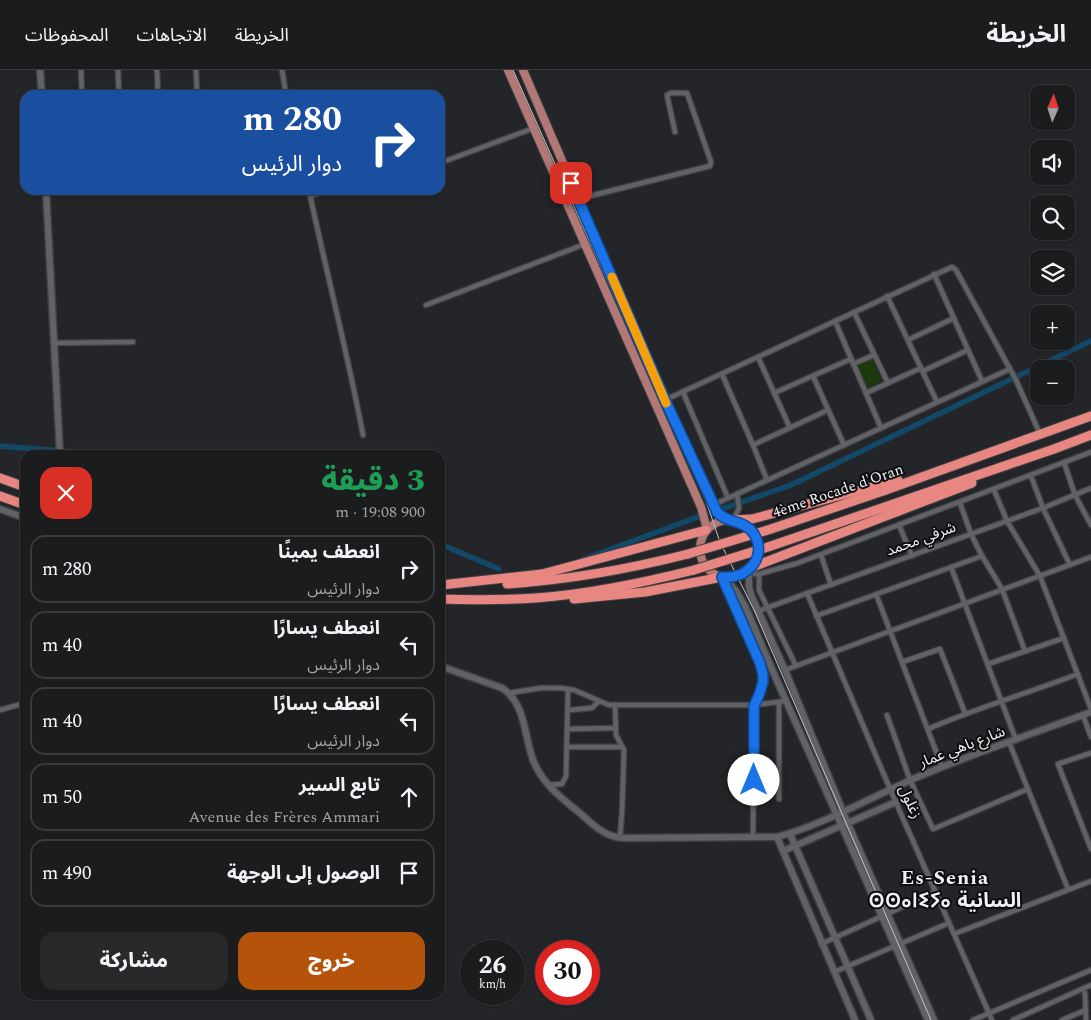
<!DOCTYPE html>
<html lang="ar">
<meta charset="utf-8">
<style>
:root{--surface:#1a1c1e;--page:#27292b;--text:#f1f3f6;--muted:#9fa1a4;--line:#383a3c;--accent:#b45309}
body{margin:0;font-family:Spectral,"Noto Sans Arabic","Noto Sans Tifinagh",serif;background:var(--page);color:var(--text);direction:rtl;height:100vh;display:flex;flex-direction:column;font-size:19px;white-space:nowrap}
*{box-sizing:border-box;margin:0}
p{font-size:16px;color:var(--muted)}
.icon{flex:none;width:28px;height:28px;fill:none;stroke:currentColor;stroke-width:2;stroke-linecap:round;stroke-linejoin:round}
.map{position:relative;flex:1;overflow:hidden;direction:ltr}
.sheet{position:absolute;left:20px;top:380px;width:425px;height:550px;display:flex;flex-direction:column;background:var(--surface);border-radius:15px;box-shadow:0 1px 4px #0004,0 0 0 1px var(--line);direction:rtl}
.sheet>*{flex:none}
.hud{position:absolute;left:20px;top:20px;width:425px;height:105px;border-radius:15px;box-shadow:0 1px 4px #0004,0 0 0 1px var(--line);direction:rtl;background:#1a4fa0;color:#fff;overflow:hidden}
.needle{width:32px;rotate:3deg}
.controls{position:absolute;left:1030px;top:15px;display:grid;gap:10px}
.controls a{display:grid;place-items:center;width:45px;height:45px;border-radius:10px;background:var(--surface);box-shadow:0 1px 4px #0004,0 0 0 1px var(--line);font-size:25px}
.speed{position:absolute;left:460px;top:870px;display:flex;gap:10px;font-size:25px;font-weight:700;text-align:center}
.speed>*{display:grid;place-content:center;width:65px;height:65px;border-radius:50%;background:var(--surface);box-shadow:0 1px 4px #0004,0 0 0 1px var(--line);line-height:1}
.speed small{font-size:12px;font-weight:400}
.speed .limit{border:8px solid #d22;background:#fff;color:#111}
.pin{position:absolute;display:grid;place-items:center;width:42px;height:42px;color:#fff;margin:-21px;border-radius:10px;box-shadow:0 2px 8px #0006}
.me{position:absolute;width:55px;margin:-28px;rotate:0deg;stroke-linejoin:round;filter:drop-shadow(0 0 4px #0008)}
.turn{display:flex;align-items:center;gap:18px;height:105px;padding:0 20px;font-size:22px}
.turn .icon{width:65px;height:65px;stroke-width:2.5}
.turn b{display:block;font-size:35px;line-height:42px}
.round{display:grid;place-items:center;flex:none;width:52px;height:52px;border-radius:15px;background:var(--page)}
.summary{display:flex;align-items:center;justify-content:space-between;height:85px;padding:0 20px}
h1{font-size:30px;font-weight:800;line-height:38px;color:#1e9e55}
.primary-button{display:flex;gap:10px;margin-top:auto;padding:10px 20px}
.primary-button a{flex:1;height:58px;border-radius:15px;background:var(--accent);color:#fff;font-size:20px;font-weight:800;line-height:58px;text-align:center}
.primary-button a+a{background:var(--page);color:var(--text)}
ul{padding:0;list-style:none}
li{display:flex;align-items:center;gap:15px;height:68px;margin:0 10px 8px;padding:0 10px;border:2px solid var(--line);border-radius:15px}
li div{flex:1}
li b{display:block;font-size:19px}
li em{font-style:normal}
header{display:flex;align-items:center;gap:30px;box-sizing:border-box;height:70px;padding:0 25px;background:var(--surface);border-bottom:1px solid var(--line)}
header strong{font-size:24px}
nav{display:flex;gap:28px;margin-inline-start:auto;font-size:18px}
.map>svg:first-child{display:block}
.green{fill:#1d380a}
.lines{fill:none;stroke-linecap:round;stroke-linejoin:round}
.canal{stroke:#124969;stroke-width:5.5}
.street-casing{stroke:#3f4043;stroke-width:7}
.secondary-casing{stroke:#3f4043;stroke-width:9}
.primary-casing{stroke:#3f4043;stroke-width:10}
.highway-casing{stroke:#3f4043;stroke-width:11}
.street{stroke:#606266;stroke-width:4.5}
.secondary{stroke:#606266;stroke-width:6}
.primary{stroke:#b27876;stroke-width:8}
.highway{stroke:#e88681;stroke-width:9}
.tram{stroke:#c2c4c7;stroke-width:1}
.highway-bridge-casing{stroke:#3f4043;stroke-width:11;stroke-linecap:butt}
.highway-bridge{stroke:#e88681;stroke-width:9}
.route-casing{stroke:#114b97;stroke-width:12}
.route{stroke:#1a73e8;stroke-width:9}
.slow{stroke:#f59e0b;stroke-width:9}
.labels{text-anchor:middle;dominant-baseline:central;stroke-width:4;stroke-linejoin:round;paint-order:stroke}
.street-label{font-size:15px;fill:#f1f2f5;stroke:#0d0e10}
.district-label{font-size:20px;font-weight:bold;letter-spacing:1px;fill:#f1f2f5;stroke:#0d0e10}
</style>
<header>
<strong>الخريطة</strong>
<nav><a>الخريطة</a><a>الاتجاهات</a><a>المحفوظات</a></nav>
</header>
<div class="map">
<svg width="1091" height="950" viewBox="0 0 1091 950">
<rect width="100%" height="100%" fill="#232528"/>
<polygon class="green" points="872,289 882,311 867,318 857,295"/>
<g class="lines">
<g class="canal">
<polyline points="0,376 112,385"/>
<polyline points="713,442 791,415 1091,271"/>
<polyline points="440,474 499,499"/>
<polyline points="584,489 706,444"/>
</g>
<defs>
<g id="street">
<polyline points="81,0 82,25"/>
<polyline points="118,0 119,25"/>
<polyline points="157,0 158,25"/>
<polyline points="196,0 197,25"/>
<polyline points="282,0 286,25"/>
<polyline points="440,93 534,58"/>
<polyline points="307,120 308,123 313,125 329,120"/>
<path d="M310 125C327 205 348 285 363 365"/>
<polyline points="578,129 710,96 711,92 687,23 671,23 667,25 675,62"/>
<polyline points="934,204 982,311"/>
<polyline points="887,226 937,332"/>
<polyline points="426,235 585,174"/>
<polyline points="854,242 888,313"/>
<polyline points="835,251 881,358"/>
<polyline points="908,270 954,248"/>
<polyline points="54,273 133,272"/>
<polyline points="758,287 790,358"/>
<polyline points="853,294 874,285"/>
<polyline points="923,301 968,280"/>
<polyline points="722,304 753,375 767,410"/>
<polyline points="813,306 844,375"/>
<polyline points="683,322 728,428"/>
<polyline points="774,323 851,289"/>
<polyline points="866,323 921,298"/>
<polyline points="665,330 952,197 956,200 1016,310 1040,364"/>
<polyline points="753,375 828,340"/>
<polyline points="1064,392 1075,425 1091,455"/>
<polyline points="1031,406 1043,438 1070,495"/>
<polyline points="994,420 1007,451 1040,506 1091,639"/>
<polyline points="960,433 971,464 982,486 1002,519 1025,581"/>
<polyline points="713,435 1010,299"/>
<polyline points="733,450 739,438 737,424"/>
<polyline points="899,455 912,486"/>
<polyline points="821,485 831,515"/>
<polyline points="951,497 1016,670"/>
<polyline points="749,500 755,504 759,504 798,493 1091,382"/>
<polyline points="759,504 759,520 796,596"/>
<path d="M723 508 760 593C766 608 762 621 754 635L753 767"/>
<polyline points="807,523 890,719 992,950"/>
<polyline points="876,524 942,697"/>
<polyline points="758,541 1043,438 1091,418"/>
<polyline points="816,546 982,486"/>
<polyline points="902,592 940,579 965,643"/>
<polyline points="988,594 1064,568"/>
<polyline points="785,600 1091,487"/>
<polyline points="509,623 541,618 560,618 574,620 609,635 754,635 786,631"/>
<polyline points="615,635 616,665 624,680 622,742 620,767"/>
<polyline points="0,640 25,633"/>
<polyline points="569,640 592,638 599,631"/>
<polyline points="887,645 910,710 933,759 1028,719"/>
<polyline points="1083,645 1091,667"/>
<polyline points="568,659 616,658"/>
<path d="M928 659C977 638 1028 623 1078 604"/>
<polyline points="1009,672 1068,819"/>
<polyline points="567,677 622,677"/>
<polyline points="1091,683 1058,694 1091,779"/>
<polyline points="548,715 562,714 566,706 568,619"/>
<polyline points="779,729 779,633"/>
<polyline points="954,864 1091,811"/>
<polyline points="821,874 935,822"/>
<polyline points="834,902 949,853"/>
<polyline points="1085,923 1086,950"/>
<polyline points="973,950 1091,900"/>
<polyline points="1013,950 1091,915"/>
<polyline points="1062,950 1086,940"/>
</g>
<g id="secondary">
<polyline points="40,0 42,25"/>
<polyline points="46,120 60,385"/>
<polyline points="0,439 25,448"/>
<polyline points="749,500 749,517 751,525 785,600 848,754 934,950"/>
<polyline points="724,507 736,521 745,536 774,604 928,950"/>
<path d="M440 596 502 618C525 633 524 663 532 687 540 712 561 728 581 744 591 753 602 764 616 767 621 768 626 768 631 768L777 767C822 755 870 728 913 709 971 684 1032 664 1091 642"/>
<polyline points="790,764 871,950"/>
<polyline points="777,767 855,950"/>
<polyline points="783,781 896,732"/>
</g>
<g id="primary">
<polyline points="508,0 701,437 707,459"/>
<polyline points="523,0 665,330 713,435 719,445 729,450"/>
<circle cx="729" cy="479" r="29"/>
</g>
<g id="highway">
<polyline points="0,408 25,417"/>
<polyline points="0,426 25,435"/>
<polyline points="734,450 752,449 898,410"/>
<polyline points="771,459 886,420 1091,346"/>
<polyline points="768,477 1054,379 1091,365"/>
<polyline points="750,498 972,413"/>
<path d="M507 514C568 510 629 499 688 484"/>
<polyline points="441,515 542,504 706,460"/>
<path d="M440 529C472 530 504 530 536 528 589 524 642 513 694 500"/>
<polyline points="574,529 645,522 722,507"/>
</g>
</defs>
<use href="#street" class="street-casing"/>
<use href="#secondary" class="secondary-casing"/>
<use href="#primary" class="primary-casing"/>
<use href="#highway" class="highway-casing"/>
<use href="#street" class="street"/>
<use href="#secondary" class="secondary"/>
<use href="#primary" class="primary"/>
<use href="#highway" class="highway"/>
<polyline class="tram" points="513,0 706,431 720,472 755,542 931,950"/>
<defs>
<g id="highway-bridge">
<polyline points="688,484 771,459"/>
<polyline points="694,500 768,477"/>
</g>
</defs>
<use href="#highway-bridge" class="highway-bridge-casing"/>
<use href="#highway-bridge" class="highway-bridge"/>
</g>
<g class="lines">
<defs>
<path id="route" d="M571 113 665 330 717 442C727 454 744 449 754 464 768 487 747 510 722 507L760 593 763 605V612L759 625 754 636V710"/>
</defs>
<use href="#route" class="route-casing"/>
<use href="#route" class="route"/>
<polyline class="slow" points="612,207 666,333"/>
</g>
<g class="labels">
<g class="street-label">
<text transform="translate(838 421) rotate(-19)">4ème Rocade d'Oran</text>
<text transform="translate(921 469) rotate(-20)">شرفي محمد</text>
<text transform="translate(962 677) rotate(-21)">شارع باهي عمار</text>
<text transform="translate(910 732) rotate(66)">زغلول</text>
</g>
<g class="district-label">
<text x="945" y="808">Es-Senia<tspan x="945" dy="23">ⵙⵙⴰⵏⵉⵢⴰ السانية</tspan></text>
</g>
</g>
</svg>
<div class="controls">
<a><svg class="needle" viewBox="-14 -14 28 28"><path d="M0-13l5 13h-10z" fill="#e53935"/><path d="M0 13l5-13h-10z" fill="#9fa1a4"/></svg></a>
<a><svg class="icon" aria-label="sound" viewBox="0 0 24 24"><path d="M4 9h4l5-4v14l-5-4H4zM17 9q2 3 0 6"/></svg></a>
<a><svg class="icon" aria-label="search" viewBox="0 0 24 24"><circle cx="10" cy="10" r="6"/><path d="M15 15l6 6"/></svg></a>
<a><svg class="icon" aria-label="layers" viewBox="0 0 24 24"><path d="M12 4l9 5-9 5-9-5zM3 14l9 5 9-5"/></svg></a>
<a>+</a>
<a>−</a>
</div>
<div class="speed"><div>26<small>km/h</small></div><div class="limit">30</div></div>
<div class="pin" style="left:571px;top:113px;background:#d93025"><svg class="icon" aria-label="arrive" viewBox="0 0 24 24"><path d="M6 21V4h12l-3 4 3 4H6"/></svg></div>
<svg class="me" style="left:754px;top:710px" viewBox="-20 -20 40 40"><circle r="19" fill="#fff"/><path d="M0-13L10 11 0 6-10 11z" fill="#1a73e8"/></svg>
<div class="hud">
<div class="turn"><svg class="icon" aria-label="right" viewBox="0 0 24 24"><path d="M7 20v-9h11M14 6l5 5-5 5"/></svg><div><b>280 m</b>دوار الرئيس</div></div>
</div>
<section class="sheet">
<div class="summary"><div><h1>3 دقيقة</h1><p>900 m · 19:08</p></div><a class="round" style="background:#d93025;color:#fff"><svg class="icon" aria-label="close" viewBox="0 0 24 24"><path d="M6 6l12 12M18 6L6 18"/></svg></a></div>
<ul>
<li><svg class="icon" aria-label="right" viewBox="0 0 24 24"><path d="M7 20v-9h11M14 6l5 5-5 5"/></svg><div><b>انعطف يمينًا</b><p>دوار الرئيس</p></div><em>280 m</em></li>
<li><svg class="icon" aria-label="left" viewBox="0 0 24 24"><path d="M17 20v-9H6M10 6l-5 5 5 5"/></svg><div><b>انعطف يسارًا</b><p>دوار الرئيس</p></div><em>40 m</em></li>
<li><svg class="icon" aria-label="left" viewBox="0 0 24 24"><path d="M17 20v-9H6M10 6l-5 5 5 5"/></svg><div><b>انعطف يسارًا</b><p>دوار الرئيس</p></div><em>40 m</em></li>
<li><svg class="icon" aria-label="ahead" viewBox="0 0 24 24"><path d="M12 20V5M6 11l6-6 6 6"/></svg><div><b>تابع السير</b><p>Avenue des Frères Ammari</p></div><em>50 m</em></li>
<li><svg class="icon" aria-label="arrive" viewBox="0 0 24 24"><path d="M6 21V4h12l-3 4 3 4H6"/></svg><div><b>الوصول إلى الوجهة</b></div><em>490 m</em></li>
</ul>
<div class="primary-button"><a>خروج</a><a>مشاركة</a></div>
</section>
</div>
